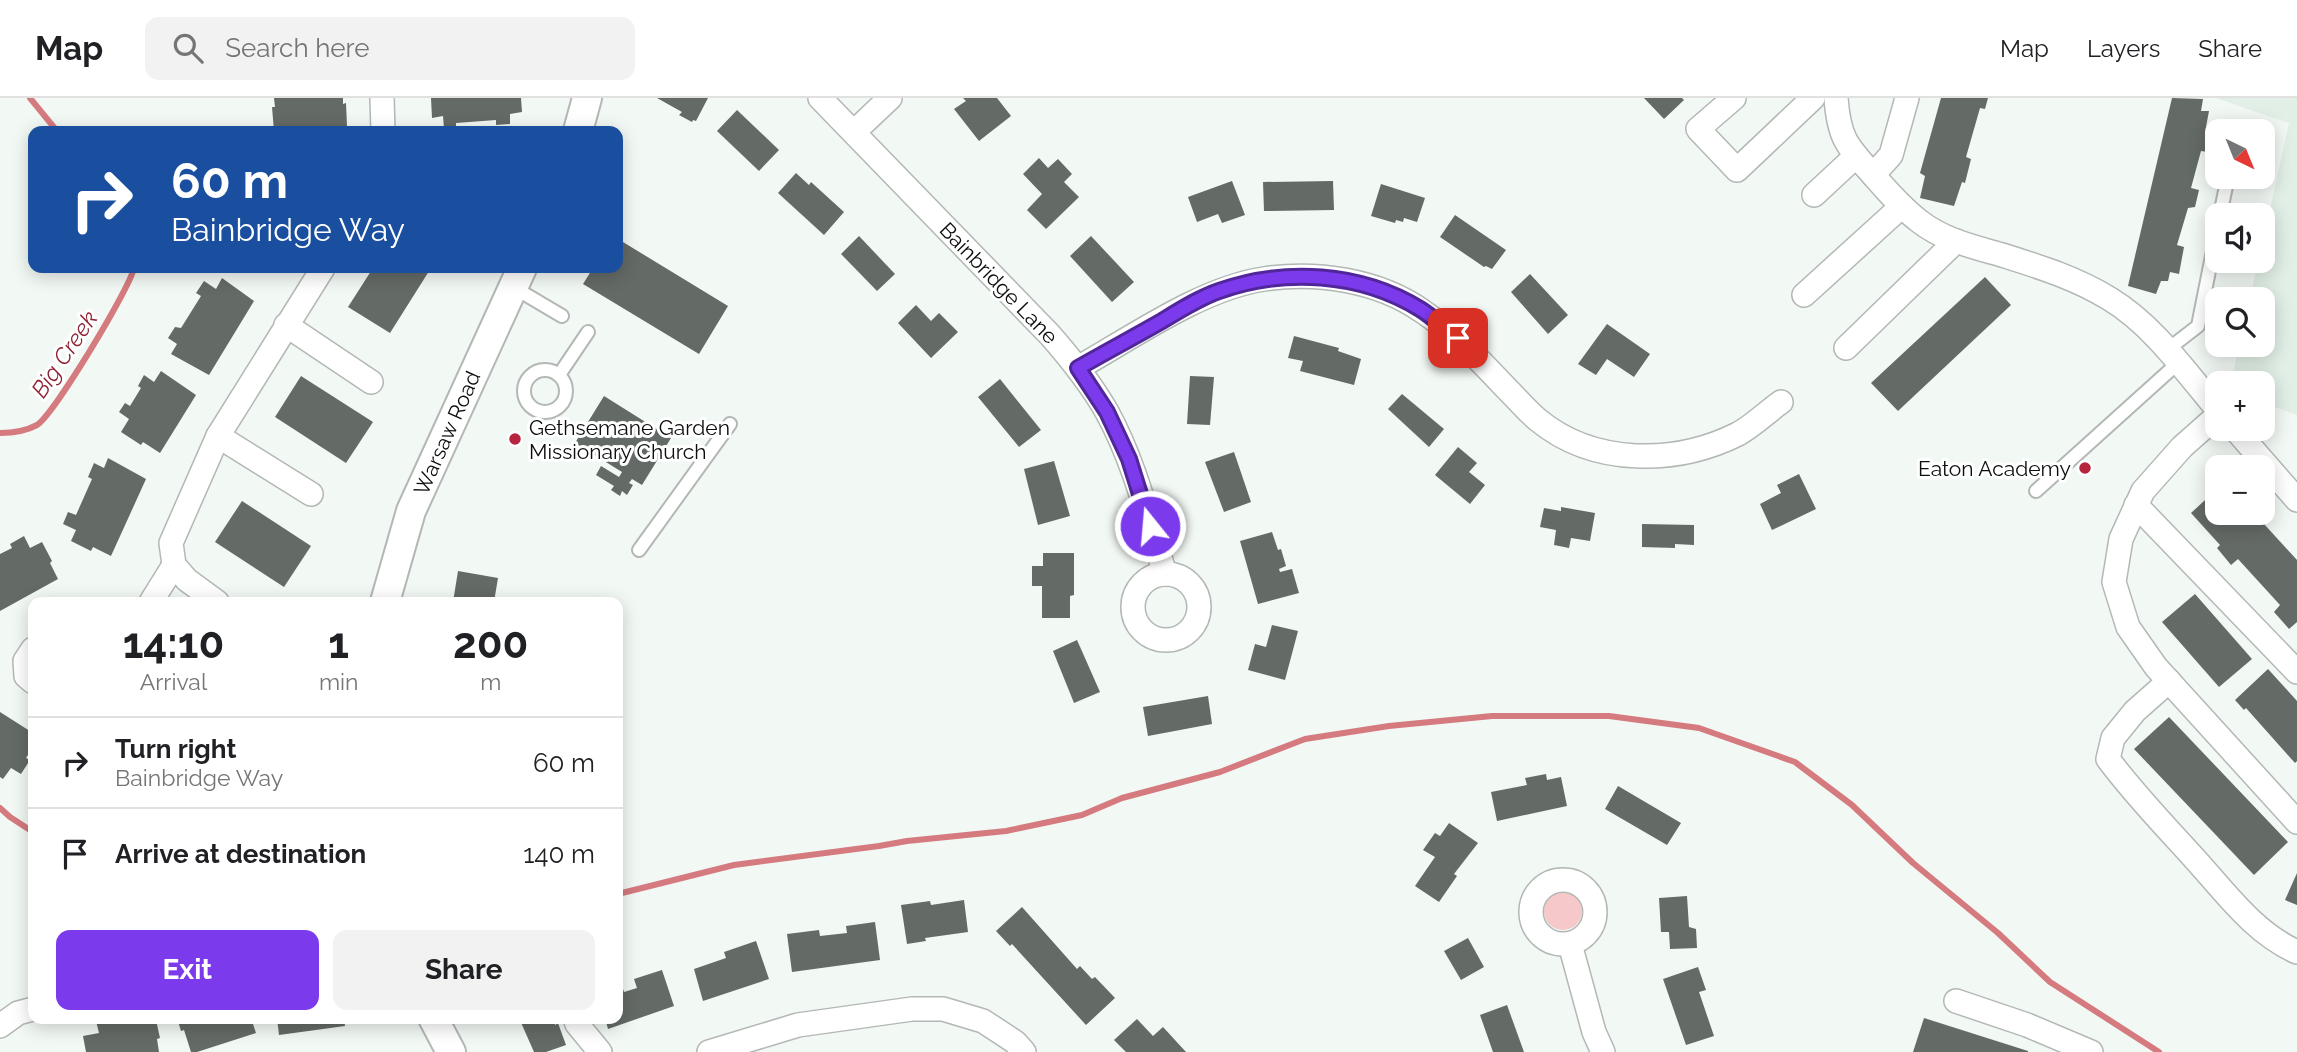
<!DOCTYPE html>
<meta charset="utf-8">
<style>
:root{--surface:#fff;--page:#f2f2f2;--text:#202124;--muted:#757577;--line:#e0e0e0;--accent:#7c3aed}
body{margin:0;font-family:Raleway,sans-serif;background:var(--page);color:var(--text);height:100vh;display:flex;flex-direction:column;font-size:26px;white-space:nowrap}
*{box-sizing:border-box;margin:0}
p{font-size:23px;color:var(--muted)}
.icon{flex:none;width:38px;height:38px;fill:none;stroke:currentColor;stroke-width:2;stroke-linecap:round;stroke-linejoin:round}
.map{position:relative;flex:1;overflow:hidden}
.side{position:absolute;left:28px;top:499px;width:595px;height:427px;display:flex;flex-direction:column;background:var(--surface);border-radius:14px;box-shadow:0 4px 18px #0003}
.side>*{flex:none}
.banner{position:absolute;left:28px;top:28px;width:595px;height:147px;border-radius:14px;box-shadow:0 4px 18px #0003;background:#1a4fa0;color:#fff;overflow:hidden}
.needle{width:46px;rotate:137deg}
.tools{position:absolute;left:2205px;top:21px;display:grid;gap:14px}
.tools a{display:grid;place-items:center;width:70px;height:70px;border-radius:14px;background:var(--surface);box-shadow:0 4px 18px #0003;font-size:35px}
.pin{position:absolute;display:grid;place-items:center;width:60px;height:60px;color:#fff;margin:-30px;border-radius:14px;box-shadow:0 4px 10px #0006}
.me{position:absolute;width:77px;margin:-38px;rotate:343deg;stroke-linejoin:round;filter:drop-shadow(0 0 5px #0008)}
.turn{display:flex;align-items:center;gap:24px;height:147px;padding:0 28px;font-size:32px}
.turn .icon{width:91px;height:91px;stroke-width:2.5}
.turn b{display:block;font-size:49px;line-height:60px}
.eta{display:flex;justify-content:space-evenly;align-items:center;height:119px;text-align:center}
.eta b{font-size:42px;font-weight:700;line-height:49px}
.primary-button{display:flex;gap:14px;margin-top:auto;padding:14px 28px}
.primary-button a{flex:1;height:80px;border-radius:14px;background:var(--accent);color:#fff;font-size:28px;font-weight:700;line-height:80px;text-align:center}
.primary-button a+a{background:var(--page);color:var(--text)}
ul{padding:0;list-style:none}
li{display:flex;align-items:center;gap:21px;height:91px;padding:0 28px;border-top:2px solid var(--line)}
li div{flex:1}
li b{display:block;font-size:26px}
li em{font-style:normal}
header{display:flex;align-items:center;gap:42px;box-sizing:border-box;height:98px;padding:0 35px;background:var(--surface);border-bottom:2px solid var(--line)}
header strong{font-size:33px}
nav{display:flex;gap:38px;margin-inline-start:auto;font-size:24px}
.search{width:490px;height:63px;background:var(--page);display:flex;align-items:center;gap:18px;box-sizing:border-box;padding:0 24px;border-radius:14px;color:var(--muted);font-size:26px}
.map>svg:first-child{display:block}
.built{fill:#e1efe6}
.green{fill:#f6c8c9}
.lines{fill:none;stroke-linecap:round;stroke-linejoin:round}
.stream{stroke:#d57a7e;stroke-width:6}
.building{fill:#646a66}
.service-casing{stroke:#b3b8b5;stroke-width:16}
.minor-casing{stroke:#b3b8b5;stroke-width:26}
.tertiary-casing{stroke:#b3b8b5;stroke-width:32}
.service{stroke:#fff;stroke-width:12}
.minor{stroke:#fff;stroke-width:23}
.tertiary{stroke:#fff;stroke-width:28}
.route-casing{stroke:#51269a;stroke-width:18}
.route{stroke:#7c3aed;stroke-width:12}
.poi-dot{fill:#b6243e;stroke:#fff;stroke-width:2.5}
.labels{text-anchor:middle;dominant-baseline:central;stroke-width:6;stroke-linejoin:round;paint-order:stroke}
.street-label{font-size:21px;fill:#0c0e0d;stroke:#fff}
.poi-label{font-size:21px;fill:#0c0e0d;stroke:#fff;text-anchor:start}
.water-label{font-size:23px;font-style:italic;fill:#8e2232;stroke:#fff}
</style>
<header>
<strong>Map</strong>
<div class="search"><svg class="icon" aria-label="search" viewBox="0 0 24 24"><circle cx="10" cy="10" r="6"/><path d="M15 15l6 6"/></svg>Search here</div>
<nav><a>Map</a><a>Layers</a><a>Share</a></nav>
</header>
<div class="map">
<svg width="2297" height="954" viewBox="0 0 2297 954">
<rect width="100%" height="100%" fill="#f2f8f4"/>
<polygon class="built" points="2216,0 2297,0 2297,317 2263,305 2263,285 2231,285 2239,247 2263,247 2263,201 2250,201 2258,163 2263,163 2263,143 2289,25"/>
<circle class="green" cx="1563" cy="813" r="19"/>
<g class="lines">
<g class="stream">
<polyline points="30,0 57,33"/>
<path d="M0 335C12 335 26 333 37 327 54 316 129 192 134 170"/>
<polyline points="0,710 10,719 33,734"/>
<polyline points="618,796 734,767 879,748 907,743 1006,733 1082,717 1122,700 1220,674 1305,641 1389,628 1492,618 1609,618 1699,630 1795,664 1852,707 1913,765 1998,835 2050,884 2159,954"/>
</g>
</g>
<g class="building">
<polygon points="274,0 343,0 343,6 346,5 347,28 333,29 334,33 274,33 272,9 275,9"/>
<polygon points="431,0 521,0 522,14 510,16 510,26 496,27 496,22 456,25 456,29 444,31 443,18 432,20"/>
<polygon points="657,0 708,0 696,23 693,22 692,24 679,17 682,14"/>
<polygon points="963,0 997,0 1011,18 979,43 954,11 966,3"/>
<polygon points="1644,0 1682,0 1684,2 1664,21"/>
<polygon points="1941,0 1988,0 1985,11 1980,10 1966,59 1971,61 1965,85 1962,84 1954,108 1920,100 1925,78 1920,75"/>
<polygon points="2172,0 2203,1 2201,13 2209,13 2206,29 2213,29 2208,54 2201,53 2191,90 2199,92 2195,109 2188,110 2177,147 2184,149 2179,176 2170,174 2168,183 2161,183 2156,196 2128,188"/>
<polygon points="737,12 779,52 759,73 717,33"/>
<polygon points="1039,60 1048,70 1058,61 1072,76 1064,84 1079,99 1046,131 1027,112 1042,96 1023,76"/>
<polygon points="796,75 809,87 811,84 844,114 824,137 778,95"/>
<polygon points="1232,83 1245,117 1222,125 1218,116 1197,124 1188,99"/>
<polygon points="1333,83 1334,112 1264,113 1263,84"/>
<polygon points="1381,86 1425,100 1417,124 1404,120 1403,124 1396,122 1395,125 1371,118"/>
<polygon points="1455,117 1506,152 1492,171 1486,168 1484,169 1440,139"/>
<polygon points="859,138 895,176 877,193 841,156"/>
<polygon points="1091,138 1134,184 1112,204 1070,158"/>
<polygon points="618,141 728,208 699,256 583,186 593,170 618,170"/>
<polygon points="373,170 431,170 390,235 348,209"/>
<polygon points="1530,176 1568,217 1548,236 1511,194"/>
<polygon points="1985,179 2011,207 1898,313 1871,285"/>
<polygon points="222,180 254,203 209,277 171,256 177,246 168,240 175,229 181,230 201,198 196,195 204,183 216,191"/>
<polygon points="916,207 931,223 939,215 958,234 931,260 898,225"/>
<polygon points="1607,226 1650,256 1634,279 1607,261 1596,277 1578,266"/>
<polygon points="1294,238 1339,250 1338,253 1361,261 1354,287 1300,273 1303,263 1288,260"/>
<polygon points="161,273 196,297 160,355 143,344 141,347 121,334 129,321 119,314 125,305 130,308 141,290 138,288 144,277 154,284"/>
<polygon points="301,278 373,324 346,365 275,319"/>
<polygon points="1190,278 1214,279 1210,327 1187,326"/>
<polygon points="1000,281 1041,332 1019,349 978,299"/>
<polygon points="1402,296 1444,331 1429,349 1388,311"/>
<polygon points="604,298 671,340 642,387 632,381 629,385 633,387 627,397 622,393 620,398 611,392 614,388 596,377 601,368 619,379 622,374 575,345"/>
<polygon points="1458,349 1477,365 1469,374 1485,387 1470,406 1435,377"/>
<polygon points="1234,354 1251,404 1224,414 1205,364"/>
<polygon points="108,360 146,381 111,458 93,449 91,453 71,443 76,432 63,426 68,414 76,417 92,381 88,379 94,365 104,370"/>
<polygon points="1054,363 1070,418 1038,427 1024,371"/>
<polygon points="1799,376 1816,411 1772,432 1760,406 1781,395 1777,387"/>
<polygon points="2217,391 2217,415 2254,415 2297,462 2297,524 2289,531 2274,514 2280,507 2238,461 2231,467 2217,450 2220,447 2191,415"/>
<polygon points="242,403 311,448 284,489 215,444"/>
<polygon points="1561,409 1595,415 1590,443 1571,440 1569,450 1554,447 1556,432 1540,429 1544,410 1561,413"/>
<polygon points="1642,426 1694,427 1694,447 1675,446 1675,450 1642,449"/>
<polygon points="1272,434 1278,452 1281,451 1286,468 1279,471 1280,474 1292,471 1299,495 1258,506 1240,443"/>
<polygon points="24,438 30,450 42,444 52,463 50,465 58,481 0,513 0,456 12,450 10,446"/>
<polygon points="1043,455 1074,455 1074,497 1070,498 1070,520 1042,520 1042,488 1032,488 1032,468 1043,468"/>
<polygon points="458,473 498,480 494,504 453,504"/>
<polygon points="2195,496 2252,561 2219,589 2162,524"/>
<polygon points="1272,527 1298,533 1285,582 1248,572 1255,546 1266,549"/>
<polygon points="1077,542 1100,594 1074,605 1053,553"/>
<polygon points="2268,571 2297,603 2297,663 2295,665 2246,610 2244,612 2235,602"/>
<polygon points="1208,598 1212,626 1148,638 1143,609"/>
<polygon points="0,614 33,635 33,649 26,660 30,662 21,676 11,670 3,681 0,679"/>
<polygon points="2169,619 2288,744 2254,777 2134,651"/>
<polygon points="1546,676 1547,682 1561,679 1567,708 1497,723 1491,694 1527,687 1525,680"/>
<polygon points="1618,688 1681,725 1667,747 1605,711"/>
<polygon points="1449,725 1478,745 1454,776 1457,778 1439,804 1415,788 1435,759 1423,752 1435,735 1440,738"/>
<polygon points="2297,775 2297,807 2285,802"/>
<polygon points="1687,798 1689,829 1696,831 1697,850 1670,851 1669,834 1661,834 1659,800"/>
<polygon points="964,802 968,834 925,840 926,843 907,846 901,807 930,803 931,807"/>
<polygon points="1022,809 1077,871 1080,868 1092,881 1095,879 1115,900 1086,927 1012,846 1010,848 996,833"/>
<polygon points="875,824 880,862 792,874 787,836 819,832 820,838 847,835 846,828"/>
<polygon points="1468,840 1484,869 1461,882 1444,853"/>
<polygon points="756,843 769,881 703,903 694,871 726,860 724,854"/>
<polygon points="1698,869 1706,892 1699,894 1714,938 1686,947 1663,881"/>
<polygon points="662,872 674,908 608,931 605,920 618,920 618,893 623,891 624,894 637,890 634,881"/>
<polygon points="1507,907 1524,954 1493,954 1480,917"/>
<polygon points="109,920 110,925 125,920 138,920 139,925 156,922 160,940 157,941 159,954 86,954 83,938 99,935 96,923"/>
<polygon points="177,920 251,920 256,935 197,954 191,954 184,932 181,933"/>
<polygon points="277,920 344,920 345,928 279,937"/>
<polygon points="519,920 553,920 555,927 558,925 566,947 546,954 534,954"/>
<polygon points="1924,920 2028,953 2028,954 1913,954"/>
<polygon points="1137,921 1153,938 1163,929 1186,954 1126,954 1114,942"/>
</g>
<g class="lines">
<defs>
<g id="service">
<polyline points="2220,117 2228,79"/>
<polyline points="513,189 562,218"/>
<polyline points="2167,252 2198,228 2217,133"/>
<circle cx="545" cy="293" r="21"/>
<polyline points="559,277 588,234"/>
<polyline points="2036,393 2178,265"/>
<polyline points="639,452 730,326"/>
</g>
<g id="minor">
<polyline points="382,0 383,33"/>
<path d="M820 0 1050 237C1071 261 1091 286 1107 314 1135 365 1148 421 1165 476"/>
<polyline points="1734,0 1698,31 1737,72 1813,0"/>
<path d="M1836 0C1839 41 1847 48 1874 78 1888 94 1902 110 1919 123 1943 142 1974 149 2002 157 2040 169 2076 180 2110 201 2153 227 2185 273 2217 311"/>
<polyline points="854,34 890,0"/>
<polyline points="1873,77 1891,57 1907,0"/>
<polyline points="1814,97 1856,58"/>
<polyline points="1804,197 1902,108"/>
<polyline points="286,227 371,284"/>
<polyline points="1846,250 1956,143"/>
<path d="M1078 270C1133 239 1202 190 1264 181 1316 173 1378 182 1422 213 1455 235 1481 264 1508 292 1518 302 1527 313 1538 322 1594 368 1676 367 1738 336 1753 328 1767 314 1781 304"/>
<polyline points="2217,318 2182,349 2143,393 2121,441 2114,484 2128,529 2156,569 2297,724"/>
<polyline points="2235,331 2297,402"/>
<polyline points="218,338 311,396"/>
<polyline points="2136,407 2297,574"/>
<circle cx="1166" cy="509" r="33"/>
<polyline points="151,504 174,467"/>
<polyline points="217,504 187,482 174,467 171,445 218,338 323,170"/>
<polyline points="33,551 25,563 26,578 33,584"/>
<path d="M2169 583 2135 613 2113 640 2108 661C2134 696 2164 727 2194 760 2225 794 2254 835 2297 854"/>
<circle cx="1563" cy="814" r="32"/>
<polyline points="1570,846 1594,934 1603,954"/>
<polyline points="1956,903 2027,927 2091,954"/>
<polyline points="575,920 577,926 600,954"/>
<polyline points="0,928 18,915 33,911"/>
<polyline points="709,954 798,927 912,911 943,911 983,923 1015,944 1024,954"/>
</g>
<g id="tertiary">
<polyline points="578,33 587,0"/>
<polyline points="385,504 411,413 522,170"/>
<polyline points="433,920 451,954"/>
</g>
</defs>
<use href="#service" class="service-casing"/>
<use href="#minor" class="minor-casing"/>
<use href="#tertiary" class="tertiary-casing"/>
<use href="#service" class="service"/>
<use href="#minor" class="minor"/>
<use href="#tertiary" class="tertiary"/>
</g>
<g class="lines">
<defs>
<path id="route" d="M1150 428 1129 361 1107 314 1078 270C1106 254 1134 239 1162 223 1180 212 1199 200 1219 193 1284 170 1360 174 1420 211 1433 219 1445 231 1458 240"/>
</defs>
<use href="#route" class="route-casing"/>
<use href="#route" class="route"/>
</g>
<g class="poi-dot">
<circle cx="515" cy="341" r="7"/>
<circle cx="2085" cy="370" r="7"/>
</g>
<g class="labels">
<g class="street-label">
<text transform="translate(999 185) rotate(46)">Bainbridge Lane</text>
<text transform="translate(447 335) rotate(-66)">Warsaw Road</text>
</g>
<g class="poi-label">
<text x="529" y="329">Gethsemane Garden<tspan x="529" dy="24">Missionary Church</tspan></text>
<text x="2071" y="370" text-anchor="end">Eaton Academy</text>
</g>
<g class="water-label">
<text transform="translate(64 256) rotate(-56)">Big Creek</text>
</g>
</g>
</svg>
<div class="tools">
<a><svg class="needle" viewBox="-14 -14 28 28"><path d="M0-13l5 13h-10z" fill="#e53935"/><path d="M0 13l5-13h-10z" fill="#757577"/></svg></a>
<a><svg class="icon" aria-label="sound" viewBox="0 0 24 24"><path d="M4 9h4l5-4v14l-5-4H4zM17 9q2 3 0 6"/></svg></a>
<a><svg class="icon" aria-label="search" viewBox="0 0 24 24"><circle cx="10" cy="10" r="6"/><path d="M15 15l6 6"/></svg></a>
<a>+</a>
<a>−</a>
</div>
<div class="pin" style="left:1458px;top:240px;background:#d93025"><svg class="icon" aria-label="arrive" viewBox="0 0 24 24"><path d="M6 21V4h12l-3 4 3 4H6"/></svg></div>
<svg class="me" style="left:1150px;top:428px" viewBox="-20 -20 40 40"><circle r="17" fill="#7c3aed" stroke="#fff" stroke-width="3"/><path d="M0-11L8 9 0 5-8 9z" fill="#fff"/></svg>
<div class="banner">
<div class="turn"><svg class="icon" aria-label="right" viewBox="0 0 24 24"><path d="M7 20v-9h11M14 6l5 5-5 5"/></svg><div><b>60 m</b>Bainbridge Way</div></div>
</div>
<section class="side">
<div class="eta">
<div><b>14:10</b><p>Arrival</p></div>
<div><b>1</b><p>min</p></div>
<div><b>200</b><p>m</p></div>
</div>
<ul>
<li><svg class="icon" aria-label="right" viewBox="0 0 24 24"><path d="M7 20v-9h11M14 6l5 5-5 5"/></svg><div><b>Turn right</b><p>Bainbridge Way</p></div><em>60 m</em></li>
<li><svg class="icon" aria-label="arrive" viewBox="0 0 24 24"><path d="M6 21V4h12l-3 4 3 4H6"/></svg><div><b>Arrive at destination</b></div><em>140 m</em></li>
</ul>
<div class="primary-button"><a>Exit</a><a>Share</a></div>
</section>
</div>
